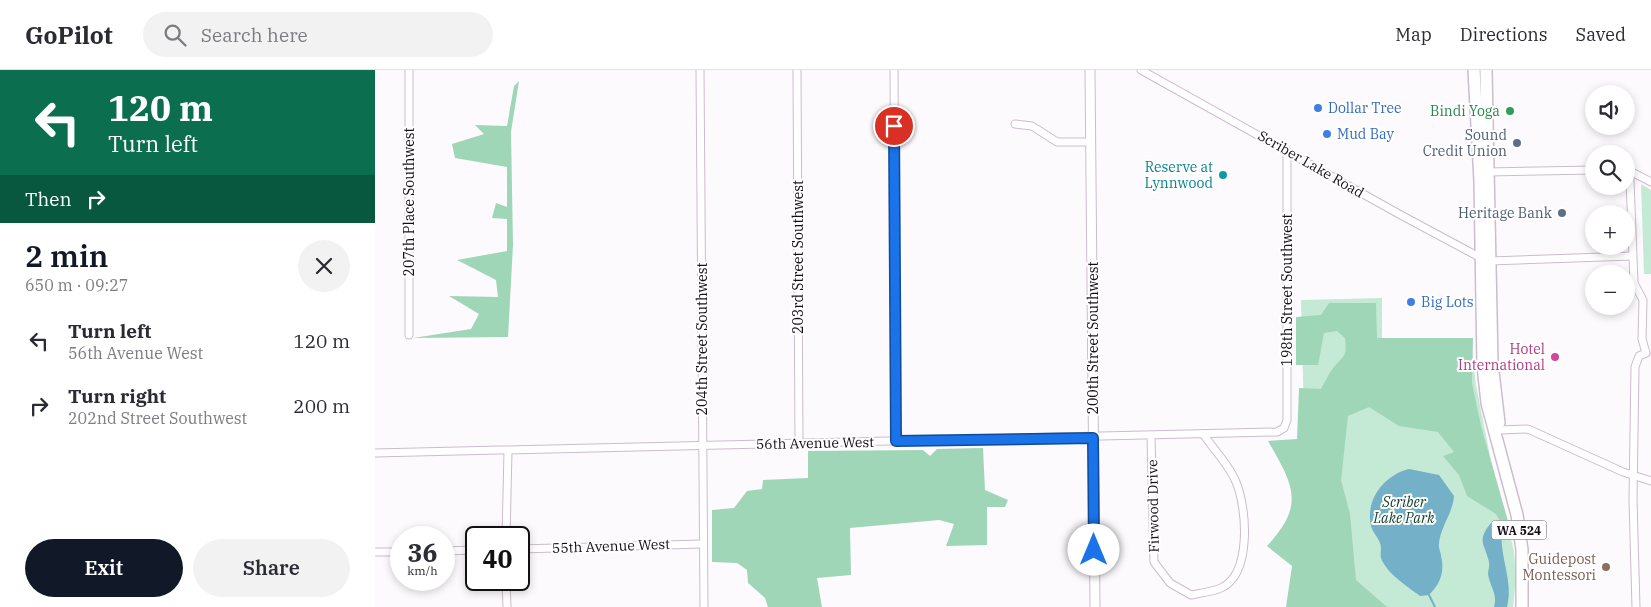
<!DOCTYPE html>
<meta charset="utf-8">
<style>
:root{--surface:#fff;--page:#f2f2f3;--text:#2b2b33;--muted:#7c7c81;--line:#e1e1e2;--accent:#111827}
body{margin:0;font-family:"IBM Plex Serif",serif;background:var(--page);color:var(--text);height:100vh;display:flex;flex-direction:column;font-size:19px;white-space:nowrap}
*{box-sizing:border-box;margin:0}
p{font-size:16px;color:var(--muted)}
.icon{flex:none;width:28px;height:28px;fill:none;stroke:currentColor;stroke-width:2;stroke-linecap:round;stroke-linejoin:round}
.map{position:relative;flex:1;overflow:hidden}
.sheet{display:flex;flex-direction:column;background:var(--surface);width:375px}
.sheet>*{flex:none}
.guide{background:#0b6e4f;color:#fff;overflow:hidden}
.buttons{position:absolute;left:1210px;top:15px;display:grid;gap:10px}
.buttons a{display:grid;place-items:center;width:50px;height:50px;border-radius:50%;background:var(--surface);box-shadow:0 2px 8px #0003;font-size:25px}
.speed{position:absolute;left:15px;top:456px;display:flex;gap:10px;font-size:25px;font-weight:700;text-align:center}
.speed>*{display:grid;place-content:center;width:65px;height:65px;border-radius:50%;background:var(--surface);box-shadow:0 2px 8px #0003;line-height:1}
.speed small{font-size:12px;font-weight:400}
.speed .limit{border:2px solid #111;border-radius:8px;background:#fff;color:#111}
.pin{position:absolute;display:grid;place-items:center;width:42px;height:42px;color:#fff;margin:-21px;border:2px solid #fff;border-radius:50%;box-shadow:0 1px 5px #0007}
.me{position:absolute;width:55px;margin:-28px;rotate:0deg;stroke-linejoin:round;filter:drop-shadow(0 0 4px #0008)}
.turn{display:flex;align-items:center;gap:18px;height:105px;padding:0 25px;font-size:22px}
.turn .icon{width:65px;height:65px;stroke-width:2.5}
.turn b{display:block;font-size:35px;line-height:42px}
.then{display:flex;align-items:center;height:48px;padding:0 25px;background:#0003;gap:10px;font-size:19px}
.round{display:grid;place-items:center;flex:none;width:52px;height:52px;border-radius:26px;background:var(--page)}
.summary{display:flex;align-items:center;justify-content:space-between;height:85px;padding:0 25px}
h1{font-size:30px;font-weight:600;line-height:38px;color:var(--accent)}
.button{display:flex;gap:10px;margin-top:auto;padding:10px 25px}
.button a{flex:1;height:58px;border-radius:30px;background:var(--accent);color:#fff;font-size:20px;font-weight:600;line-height:58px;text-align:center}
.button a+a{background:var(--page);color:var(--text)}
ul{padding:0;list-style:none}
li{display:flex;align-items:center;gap:15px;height:65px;padding:0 25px}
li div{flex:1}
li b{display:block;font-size:19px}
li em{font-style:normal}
header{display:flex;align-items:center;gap:30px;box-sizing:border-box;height:70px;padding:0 25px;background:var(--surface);border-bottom:1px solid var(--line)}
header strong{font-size:24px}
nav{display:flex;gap:28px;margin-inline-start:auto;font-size:18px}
.search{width:350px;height:45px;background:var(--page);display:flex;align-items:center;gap:12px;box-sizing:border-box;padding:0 18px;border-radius:28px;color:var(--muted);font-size:19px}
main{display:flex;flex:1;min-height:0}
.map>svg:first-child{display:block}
.green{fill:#c4e9d4}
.forest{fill:#9fd6b8}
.water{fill:#74b0c7}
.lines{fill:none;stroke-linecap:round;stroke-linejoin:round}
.stream{stroke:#74b0c7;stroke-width:2}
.minor-casing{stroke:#ccbccd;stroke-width:9}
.tertiary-casing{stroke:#ccbccd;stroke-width:11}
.primary-casing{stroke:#ccbccd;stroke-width:14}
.minor{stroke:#fff;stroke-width:7}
.tertiary{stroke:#fff;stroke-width:9}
.primary{stroke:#fff;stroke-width:11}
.route-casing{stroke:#114b97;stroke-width:12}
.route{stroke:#1a73e8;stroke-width:9}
.shop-dot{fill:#3f7fe0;stroke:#fff;stroke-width:2}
.leisure-dot{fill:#2e9e5b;stroke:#fff;stroke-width:2}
.service-dot{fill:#5c6f8a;stroke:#fff;stroke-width:2}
.culture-dot{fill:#0f9aa8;stroke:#fff;stroke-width:2}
.hotel-dot{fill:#d1479c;stroke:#fff;stroke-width:2}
.education-dot{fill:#8d6e63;stroke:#fff;stroke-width:2}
.labels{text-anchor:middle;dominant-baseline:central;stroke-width:4;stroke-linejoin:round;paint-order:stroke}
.shield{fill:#fff;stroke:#5b575b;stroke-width:1}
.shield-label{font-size:12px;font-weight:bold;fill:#150f15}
.shop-label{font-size:14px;fill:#366cbe;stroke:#fff;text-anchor:start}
.leisure-label{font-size:14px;fill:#27864d;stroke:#fff;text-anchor:end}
.service-label{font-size:14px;fill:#4e5e75;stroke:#fff;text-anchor:end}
.street-label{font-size:14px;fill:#150f15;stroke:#fff}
.culture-label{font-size:14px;fill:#0d838f;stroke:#fff;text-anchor:end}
.hotel-label{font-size:14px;fill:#b23c85;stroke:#fff;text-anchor:end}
.park-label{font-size:14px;font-style:italic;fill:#103d29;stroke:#fff}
.education-label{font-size:14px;fill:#785e54;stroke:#fff;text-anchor:end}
</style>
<header>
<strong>GoPilot</strong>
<div class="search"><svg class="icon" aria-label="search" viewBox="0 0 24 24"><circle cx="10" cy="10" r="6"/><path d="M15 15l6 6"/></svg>Search here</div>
<nav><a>Map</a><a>Directions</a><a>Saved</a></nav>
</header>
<main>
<section class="sheet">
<div class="guide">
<div class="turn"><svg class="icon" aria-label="left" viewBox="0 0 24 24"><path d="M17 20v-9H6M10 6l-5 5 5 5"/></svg><div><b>120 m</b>Turn left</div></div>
<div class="then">Then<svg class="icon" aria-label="right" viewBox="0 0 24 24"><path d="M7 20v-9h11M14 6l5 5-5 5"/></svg></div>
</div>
<div class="summary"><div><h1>2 min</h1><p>650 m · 09:27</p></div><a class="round"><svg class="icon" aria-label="close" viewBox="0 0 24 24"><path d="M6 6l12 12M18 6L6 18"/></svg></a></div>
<ul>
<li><svg class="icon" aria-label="left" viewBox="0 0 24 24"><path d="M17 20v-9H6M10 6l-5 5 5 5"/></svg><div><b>Turn left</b><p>56th Avenue West</p></div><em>120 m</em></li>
<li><svg class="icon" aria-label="right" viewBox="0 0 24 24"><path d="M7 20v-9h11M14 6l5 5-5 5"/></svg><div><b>Turn right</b><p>202nd Street Southwest</p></div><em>200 m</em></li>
</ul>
<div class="button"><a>Exit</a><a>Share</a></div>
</section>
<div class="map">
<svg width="1276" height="537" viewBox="0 0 1276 537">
<rect width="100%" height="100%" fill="#fdfafd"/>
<g class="green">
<polygon points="1266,114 1276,120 1276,204 1269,204"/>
<polygon points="1007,228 1007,273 1097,281 1101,315 1115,386 1139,481 1141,509 1138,537 934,537 926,230"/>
</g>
<g class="forest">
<polygon points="144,11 136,62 138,175 133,267 38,268 96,259 104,244 74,226 123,227 121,210 82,190 132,181 132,149 117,148 121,133 132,137 132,97 80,88 77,74 109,64 100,55 132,56 139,16"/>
<path d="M954 233H1001L1002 268H1098L1097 313 1106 356 1135 458 1131 462 1121 444 1092 426 1084 405 1068 386 1079 382 1063 362 1024 356 994 337 973 346 966 410 975 444 981 510 1012 537H911L917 496 892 476C931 434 918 415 893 371L922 369 924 318 946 319C950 312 954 303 959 297 970 284 972 287 970 268L962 261 949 263 943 295H921V247L946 245Z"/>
<polygon points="608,378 610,420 633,430 630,437 612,437 612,475 571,476 579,454 564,450 475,458 476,505 442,508 447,537 393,537 390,528 373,513 372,500 362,493 337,492 337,440 359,438 372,421 387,419 388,410 433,408 433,381 548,380 555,386 562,379"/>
</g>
<g class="water">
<path d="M1034 399 1064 405 1079 426C1078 443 1065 457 1064 474 1063 478 1066 482 1066 486 1070 502 1065 514 1054 525L1045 526C1032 516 1012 504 1006 488 1005 484 1007 478 1005 473 1003 467 998 463 996 456 990 430 1009 405 1034 399Z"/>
<path d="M1116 453 1122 454 1127 461C1124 486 1139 512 1132 537H1119C1123 524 1115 517 1113 504 1113 500 1115 496 1114 492 1110 474 1101 471 1116 453Z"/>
</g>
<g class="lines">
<polyline class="stream" points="1054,525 1060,537"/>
<defs>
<g id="minor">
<polyline points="34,0 34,265"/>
<polyline points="325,0 329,537"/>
<polyline points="422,0 424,374"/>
<polyline points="519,0 521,371"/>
<polyline points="766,0 1024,144 1106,188 1115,191 1257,186"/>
<polyline points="640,54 657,56 682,72 716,72"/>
<polyline points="1251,99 1276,112"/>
<polyline points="1252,99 1255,110 1259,213 1268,230 1267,269 1271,283 1264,286 1260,297 1258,430 1261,537"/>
<polyline points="1113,102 1219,100"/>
<polyline points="1125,360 1153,359 1248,402 1276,411"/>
<path d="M776 366 779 492 795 513 816 525C825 523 837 522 846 518 877 504 872 438 861 412 855 396 839 380 829 365"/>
<polyline points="0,383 902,362 909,358 912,350 912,81"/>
<polyline points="131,468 133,381"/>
<polyline points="144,479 327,474"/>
<polyline points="69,481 101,480"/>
<polyline points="0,482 26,482"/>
<polyline points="131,510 132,537"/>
</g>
<polyline id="tertiary" points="715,0 720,537"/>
<g id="primary">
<polyline points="1099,0 1105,111 1108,296 1112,333 1142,445 1147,480 1147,537"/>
<polyline points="1111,0 1117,293 1124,353"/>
</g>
</defs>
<use href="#minor" class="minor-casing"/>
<use href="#tertiary" class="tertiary-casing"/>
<use href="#primary" class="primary-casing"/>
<use href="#minor" class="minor"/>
<use href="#tertiary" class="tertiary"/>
<use href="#primary" class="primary"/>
</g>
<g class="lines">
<defs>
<polyline id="route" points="519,56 521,371 718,368 719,480"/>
</defs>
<use href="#route" class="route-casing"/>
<use href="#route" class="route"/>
</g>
<g class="shop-dot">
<circle cx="943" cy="38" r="5"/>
<circle cx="952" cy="64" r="5"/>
<circle cx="1036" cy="232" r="5"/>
</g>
<circle class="leisure-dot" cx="1135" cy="41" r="5"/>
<g class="service-dot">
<circle cx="1142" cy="73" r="5"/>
<circle cx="1187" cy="143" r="5"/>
</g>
<circle class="culture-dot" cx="848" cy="105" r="5"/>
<circle class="hotel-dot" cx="1180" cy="287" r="5"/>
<circle class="education-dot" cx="1231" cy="497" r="5"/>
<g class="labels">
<rect class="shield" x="1116.5" y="450.5" width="55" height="19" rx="4"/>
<g class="shield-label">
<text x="1144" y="460">WA 524</text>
</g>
<g class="shop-label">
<text x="953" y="38">Dollar Tree</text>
<text x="962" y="64">Mud Bay</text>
<text x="1046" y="232">Big Lots</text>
</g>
<g class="leisure-label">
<text x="1125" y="41">Bindi Yoga</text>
</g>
<g class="service-label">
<text x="1132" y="65">Sound<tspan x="1132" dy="16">Credit Union</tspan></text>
<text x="1177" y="143">Heritage Bank</text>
</g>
<g class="street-label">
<text transform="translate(936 94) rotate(30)">Scriber Lake Road</text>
<text transform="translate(34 132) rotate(-90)">207th Place Southwest</text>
<text transform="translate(423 187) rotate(-90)">203rd Street Southwest</text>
<text transform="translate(912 220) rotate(-90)">198th Street Southwest</text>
<text transform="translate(718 268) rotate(-90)">200th Street Southwest</text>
<text transform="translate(327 269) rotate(-90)">204th Street Southwest</text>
<text transform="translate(440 373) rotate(-1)">56th Avenue West</text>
<text transform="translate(778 436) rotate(-91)">Firwood Drive</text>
<text transform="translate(236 476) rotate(-2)">55th Avenue West</text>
</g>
<g class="culture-label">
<text x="838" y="97">Reserve at<tspan x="838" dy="16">Lynnwood</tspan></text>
</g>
<g class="hotel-label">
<text x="1170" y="279">Hotel<tspan x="1170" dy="16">International</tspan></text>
</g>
<g class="park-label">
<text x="1029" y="432">Scriber<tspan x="1029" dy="16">Lake Park</tspan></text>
</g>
<g class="education-label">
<text x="1221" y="489">Guidepost<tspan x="1221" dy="16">Montessori</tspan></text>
</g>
</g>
</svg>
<div class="buttons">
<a><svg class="icon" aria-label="sound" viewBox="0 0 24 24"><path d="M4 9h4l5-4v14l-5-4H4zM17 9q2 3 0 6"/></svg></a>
<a><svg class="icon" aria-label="search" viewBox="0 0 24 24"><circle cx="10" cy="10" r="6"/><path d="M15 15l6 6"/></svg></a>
<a>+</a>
<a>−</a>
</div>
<div class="speed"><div>36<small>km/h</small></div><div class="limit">40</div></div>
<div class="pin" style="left:519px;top:56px;background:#d93025"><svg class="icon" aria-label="arrive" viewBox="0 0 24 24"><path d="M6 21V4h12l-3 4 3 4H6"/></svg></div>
<svg class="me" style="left:719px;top:480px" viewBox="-20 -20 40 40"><circle r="19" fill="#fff"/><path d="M0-13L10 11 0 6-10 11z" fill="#1a73e8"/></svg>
</div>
</main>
